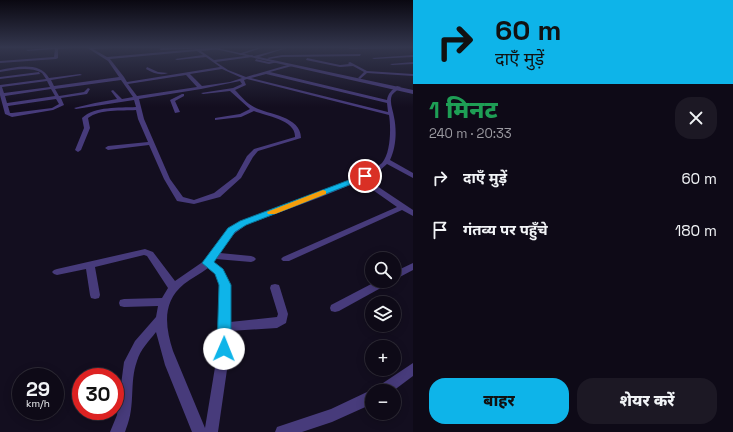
<!DOCTYPE html>
<html lang="hi">
<meta charset="utf-8">
<style>
:root{--surface:#0e0a17;--page:#1c1824;--text:#f1f3f6;--muted:#9b9aa1;--line:#2e2b36;--accent:#0eb4e9}
body{margin:0;font-family:"Space Grotesk","Noto Sans Devanagari",sans-serif;background:var(--page);color:var(--text);height:100vh;display:flex;flex-direction:column;font-size:15px;white-space:nowrap}
*{box-sizing:border-box;margin:0}
p{font-size:13px;color:var(--muted)}
.icon{flex:none;width:22px;height:22px;fill:none;stroke:currentColor;stroke-width:2;stroke-linecap:round;stroke-linejoin:round}
.map{position:relative;flex:1;overflow:hidden}
.drawer{display:flex;flex-direction:column;background:var(--surface);width:320px}
.drawer>*{flex:none}
.guide{background:#0eb4e9;color:#111;overflow:hidden}
.buttons{position:absolute;left:365px;top:252px;display:grid;gap:8px}
.buttons a{display:grid;place-items:center;width:36px;height:36px;border-radius:50%;background:var(--surface);box-shadow:0 2px 10px #0003,0 0 0 1px var(--line);font-size:20px}
.speed{position:absolute;left:12px;top:368px;display:flex;gap:8px;font-size:20px;font-weight:700;text-align:center}
.speed>*{display:grid;place-content:center;width:52px;height:52px;border-radius:50%;background:var(--surface);box-shadow:0 2px 10px #0003,0 0 0 1px var(--line);line-height:1}
.speed small{font-size:10px;font-weight:400}
.speed .limit{border:6px solid #d22;background:#fff;color:#111}
.pin{position:absolute;display:grid;place-items:center;width:34px;height:34px;color:#fff;margin:-17px;border:2px solid #fff;border-radius:50%;box-shadow:0 1px 4px #0007}
.me{position:absolute;width:44px;margin:-22px;rotate:1deg;stroke-linejoin:round;filter:drop-shadow(0 0 3px #0008)}
.turn{display:flex;align-items:center;gap:14px;height:84px;padding:0 16px;font-size:18px}
.turn .icon{width:52px;height:52px;stroke-width:2.5}
.turn b{display:block;font-size:28px;line-height:34px}
.round{display:grid;place-items:center;flex:none;width:42px;height:42px;border-radius:16px;background:var(--page)}
.head{display:flex;align-items:center;justify-content:space-between;height:68px;padding:0 16px}
h1{font-size:24px;font-weight:800;line-height:30px;color:#1e9e55}
.primary-button{display:flex;gap:8px;margin-top:auto;padding:8px 16px}
.primary-button a{flex:1;height:46px;border-radius:16px;background:var(--accent);color:#111;font-size:16px;font-weight:800;line-height:46px;text-align:center}
.primary-button a+a{background:var(--page);color:var(--text)}
ul{padding:0;list-style:none}
li{display:flex;align-items:center;gap:12px;height:52px;padding:0 16px}
li div{flex:1}
li b{display:block;font-size:15px}
li em{font-style:normal}
main{display:flex;flex:1;min-height:0}
.map>svg:first-child{display:block}
.lines{fill:none;stroke-linecap:round;stroke-linejoin:round}
.service{stroke:#473b7b;stroke-width:2}
.minor{fill:#473b7b;fill-rule:evenodd}
.tertiary{fill:#473b7b;fill-rule:evenodd}
.route{fill:#0eb4e9;stroke:#097597}
.slow{fill:#f59e0b}
</style>
<main>
<div class="map">
<svg width="413" height="432" viewBox="0 0 413 432">
<rect width="100%" height="100%" fill="#130e1f"/>
<g class="lines">
<polyline class="service" points="161,49 213,47"/>
<g class="minor">
<polygon points="56,47 84,47 58,49 58,58 56,59 0,63 0,61 54,57 55,49 28,51 26,50"/>
<path d="M86 47H111L110 48 93 49 107 57 220 47 221 49 201 51 214 60 253 55 252 57 216 62 228 70 246 77 291 64 292 66 270 72 387 100C388 93 392 90 397 86L401 87C398 90 394 92 392 95 389 102 393 110 394 117 397 131 396 148 390 160L413 173V178L387 164 378 172 365 178 413 210V216L402 210 289 261H283L281 259 283 257 397 207 360 181 321 197 246 225 234 234 220 253 251 256 254 257 256 259 254 261 251 262 216 259 213 262C235 280 230 297 230 322L277 317 278 314 270 288 271 285 275 284 279 285 280 288 288 314 286 323 277 328 230 331V349L218 432H192L165 365 156 332C149 341 140 350 137 361 129 383 136 405 126 429L125 432H110L117 415 124 362 135 341 156 317 158 306 124 307 120 306 119 303 120 300 124 299 162 298 168 288 147 256 144 255 95 267 100 295 99 298 95 299 91 298 90 295 86 269 57 275 54 274 52 272 54 270 57 269 145 249 153 252 175 281 204 261 228 230 240 221C280 207 320 194 358 176 366 173 375 169 382 163 391 153 391 127 389 115L247 79 244 80 246 85 235 90C241 96 246 103 254 107 269 115 301 116 301 138L258 151 253 157 241 178 220 197 194 204 177 201 164 179 149 145 108 150 105 148 108 146 148 142 138 119 136 110C121 111 100 109 88 118L90 128 81 150 78 152 75 150 84 128 82 118C95 106 119 108 136 107L134 100 76 109 74 108 95 103 117 99 111 91 113 90 122 99 133 97 121 80 55 89 59 96 84 92 88 88 90 89 87 94 61 98 64 105 53 110 12 117 5 114 0 95V85L46 79 42 73C29 66 14 70 0 72V70C16 67 40 61 49 78L80 74 82 75 51 80 54 86 119 77 108 61ZM197 51 203 55 175 59 177 60 206 57 220 67 127 82 124 77 110 59ZM222 69 242 78 230 82 202 86 190 74ZM266 74 387 103 388 112 251 78ZM186 75 197 87 137 96 128 84ZM47 81 50 87 4 93 2 87ZM240 81 242 84 233 88 201 93 203 94 230 91 250 109 240 114 215 118V120L241 117 254 111C266 116 296 120 295 137L254 149 247 156 236 176 214 193 194 200 183 197 170 179 144 119 139 99 201 89ZM51 89 55 96 7 103 5 96ZM56 99 59 104 52 108 12 113H10L8 106ZM208 268 215 274 220 285 218 349 205 428 173 351C165 326 162 302 184 284 192 278 200 274 208 268Z"/>
<polygon points="260,47 264,47 241,55 238,54"/>
<polygon points="350,47 406,47 408,48 349,49"/>
<polygon points="361,54 360,56 282,57 269,59 267,58 282,55"/>
<polygon points="413,55 413,57 374,59 372,58"/>
<polygon points="307,58 340,65 349,64 348,63 350,62 367,71 413,74 413,76 367,73 360,79 358,78 364,72 353,66 340,67 306,60"/>
<polygon points="256,59 269,62 276,61 278,62 269,64 255,61"/>
<polygon points="413,62 413,64 392,65 390,64"/>
<path d="M147 67 158 72 168 73C160 76 153 73 146 69Z"/>
<polygon points="39,72 40,74 0,79 0,77"/>
<polygon points="182,94 184,94 184,96 175,101 180,112 175,113 170,100"/>
<polygon points="413,263 413,270 394,280 394,272"/>
<polygon points="377,281 390,281 388,284 339,311 335,312 331,311 330,308 331,305"/>
<polygon points="413,363 413,376 393,391 376,391 377,387"/>
<polygon points="372,391 372,404 332,422 302,432 275,432 277,427 331,409 367,392 372,391 373,391"/>
</g>
<polygon class="tertiary" points="206,47 212,47 254,56 289,47 259,57 413,90 413,94"/>
</g>
<linearGradient id="sky" x2="0" y2="1"><stop stop-color="#0a0811"/><stop offset="0.44" stop-color="#33364d"/><stop offset="1" stop-color="#33364d" stop-opacity="0"/></linearGradient>
<rect width="413" height="107" fill="url(#sky)"/>
<polygon class="route" points="365,174 369,176 367,178 246,225 235,232 214,262 223,269 231,285 231,349 229,353 224,355 219,353 217,349 219,285 215,274 202,263 228,228 240,221"/>
<polygon class="slow" points="323,190 326,191 326,194 275,214 268,214 267,212"/>
</svg>
<div class="buttons">
<a><svg class="icon" aria-label="search" viewBox="0 0 24 24"><circle cx="10" cy="10" r="6"/><path d="M15 15l6 6"/></svg></a>
<a><svg class="icon" aria-label="layers" viewBox="0 0 24 24"><path d="M12 4l9 5-9 5-9-5zM3 14l9 5 9-5"/></svg></a>
<a>+</a>
<a>−</a>
</div>
<div class="speed"><div>29<small>km/h</small></div><div class="limit">30</div></div>
<div class="pin" style="left:365px;top:176px;background:#d93025"><svg class="icon" aria-label="arrive" viewBox="0 0 24 24"><path d="M6 21V4h12l-3 4 3 4H6"/></svg></div>
<svg class="me" style="left:224px;top:349px" viewBox="-20 -20 40 40"><circle r="19" fill="#fff"/><path d="M0-13L10 11 0 6-10 11z" fill="#0eb4e9"/></svg>
</div>
<section class="drawer">
<div class="guide">
<div class="turn"><svg class="icon" aria-label="right" viewBox="0 0 24 24"><path d="M7 20v-9h11M14 6l5 5-5 5"/></svg><div><b>60 m</b>दाएँ मुड़ें</div></div>
</div>
<div class="head"><div><h1>1 मिनट</h1><p>240 m · 20:33</p></div><a class="round"><svg class="icon" aria-label="close" viewBox="0 0 24 24"><path d="M6 6l12 12M18 6L6 18"/></svg></a></div>
<ul>
<li><svg class="icon" aria-label="right" viewBox="0 0 24 24"><path d="M7 20v-9h11M14 6l5 5-5 5"/></svg><div><b>दाएँ मुड़ें</b></div><em>60 m</em></li>
<li><svg class="icon" aria-label="arrive" viewBox="0 0 24 24"><path d="M6 21V4h12l-3 4 3 4H6"/></svg><div><b>गंतव्य पर पहुँचे</b></div><em>180 m</em></li>
</ul>
<div class="primary-button"><a>बाहर</a><a>शेयर करें</a></div>
</section>
</main>
